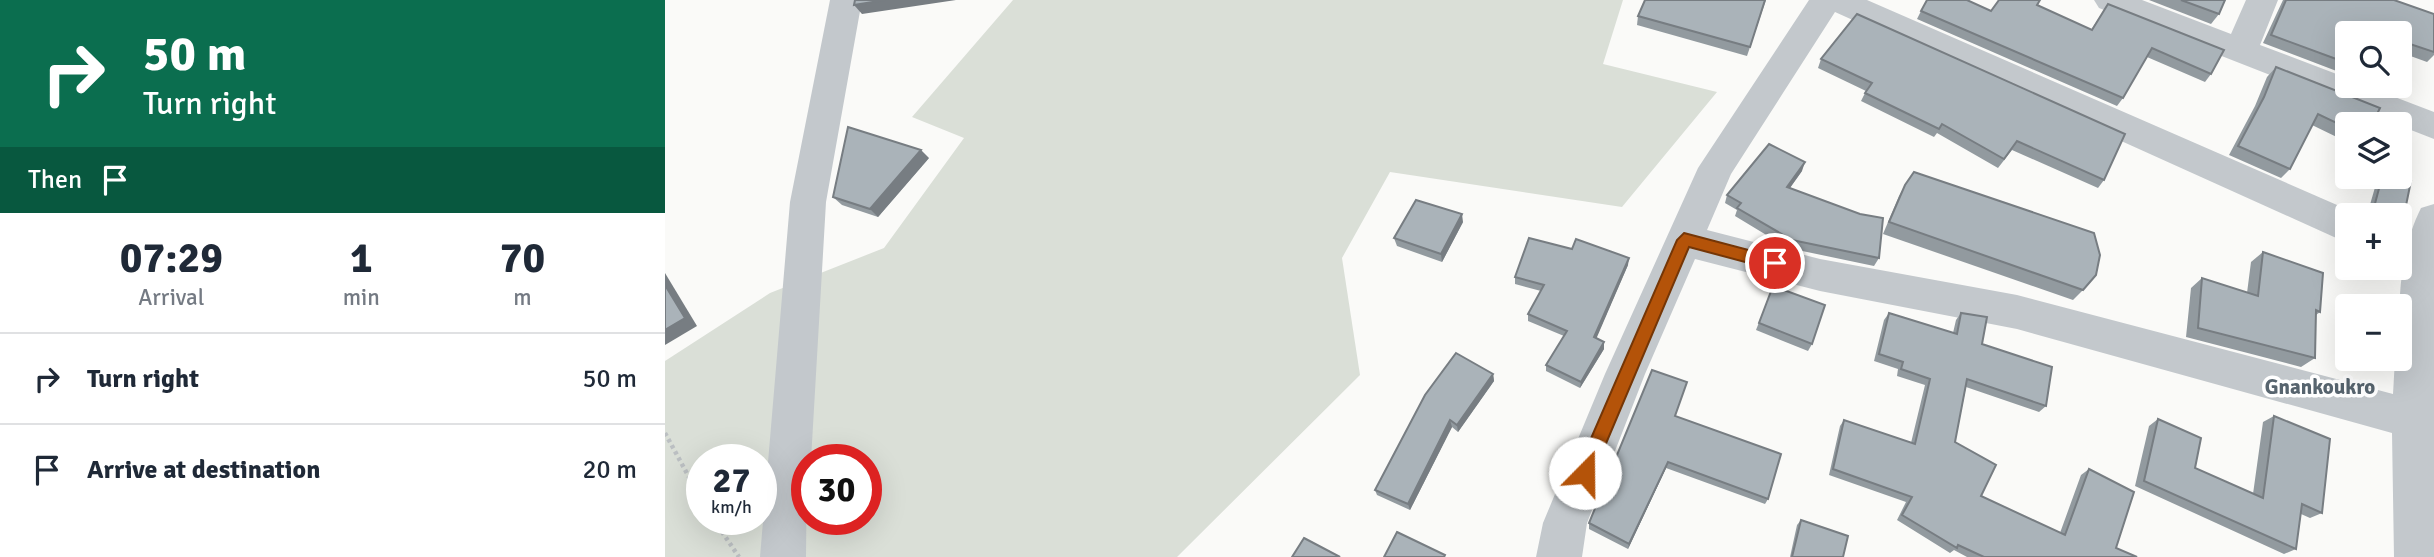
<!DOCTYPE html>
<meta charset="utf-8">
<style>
:root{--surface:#fff;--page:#f2f2f3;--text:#1f2937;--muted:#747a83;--line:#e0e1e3}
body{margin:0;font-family:Signika,sans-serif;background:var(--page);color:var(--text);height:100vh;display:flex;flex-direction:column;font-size:26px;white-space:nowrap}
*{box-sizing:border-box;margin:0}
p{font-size:23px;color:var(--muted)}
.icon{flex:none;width:38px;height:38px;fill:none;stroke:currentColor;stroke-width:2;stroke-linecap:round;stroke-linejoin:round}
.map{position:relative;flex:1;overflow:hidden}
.panel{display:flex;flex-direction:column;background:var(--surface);width:665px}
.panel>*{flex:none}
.top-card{background:#0b6e4f;color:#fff;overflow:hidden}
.fabs{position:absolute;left:1670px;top:21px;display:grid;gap:14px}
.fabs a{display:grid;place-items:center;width:77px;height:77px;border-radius:7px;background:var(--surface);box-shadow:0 7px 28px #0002;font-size:35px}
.speed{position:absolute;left:21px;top:444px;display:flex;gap:14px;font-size:35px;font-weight:700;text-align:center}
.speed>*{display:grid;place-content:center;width:91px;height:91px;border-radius:50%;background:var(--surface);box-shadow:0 7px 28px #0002;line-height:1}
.speed small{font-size:18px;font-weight:400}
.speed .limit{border:10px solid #d22;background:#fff;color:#111}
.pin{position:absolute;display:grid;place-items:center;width:60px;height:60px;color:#fff;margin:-30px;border:4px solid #fff;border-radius:50%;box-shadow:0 2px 7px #0007}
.me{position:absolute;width:77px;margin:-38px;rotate:22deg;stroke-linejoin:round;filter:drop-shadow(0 0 5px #0008)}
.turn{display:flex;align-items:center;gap:24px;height:147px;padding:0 28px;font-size:32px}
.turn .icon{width:91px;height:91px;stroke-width:2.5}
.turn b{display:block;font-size:49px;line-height:60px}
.then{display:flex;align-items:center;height:66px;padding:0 28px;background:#0003;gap:14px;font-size:26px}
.eta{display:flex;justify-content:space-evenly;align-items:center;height:119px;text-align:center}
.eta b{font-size:42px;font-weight:800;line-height:49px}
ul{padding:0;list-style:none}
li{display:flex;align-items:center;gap:21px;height:91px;padding:0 28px;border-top:2px solid var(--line)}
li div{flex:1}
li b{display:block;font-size:26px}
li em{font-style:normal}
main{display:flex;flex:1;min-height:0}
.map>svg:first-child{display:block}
.green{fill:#dadfd7;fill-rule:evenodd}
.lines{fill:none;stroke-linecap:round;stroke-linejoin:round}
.path{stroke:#bbbfc2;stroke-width:4.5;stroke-dasharray:3.5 3.5;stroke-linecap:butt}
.minor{fill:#c3c8cc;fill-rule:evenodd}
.wall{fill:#929a9f}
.shaded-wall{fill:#777d82}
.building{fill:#aab3b9;stroke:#777d82;stroke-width:2}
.route{fill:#b45309;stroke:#753606;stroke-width:2}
.labels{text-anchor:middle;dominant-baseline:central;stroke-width:7;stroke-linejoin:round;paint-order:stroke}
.quarter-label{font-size:21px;font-weight:bold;fill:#57646e;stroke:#fff}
</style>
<main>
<section class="panel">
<div class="top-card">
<div class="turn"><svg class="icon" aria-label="right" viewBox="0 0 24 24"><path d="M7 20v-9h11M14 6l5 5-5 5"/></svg><div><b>50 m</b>Turn right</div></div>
<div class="then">Then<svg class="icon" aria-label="arrive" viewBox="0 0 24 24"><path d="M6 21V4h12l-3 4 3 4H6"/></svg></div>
</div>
<div class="eta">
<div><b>07:29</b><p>Arrival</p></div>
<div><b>1</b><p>min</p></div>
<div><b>70</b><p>m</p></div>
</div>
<ul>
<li><svg class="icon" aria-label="right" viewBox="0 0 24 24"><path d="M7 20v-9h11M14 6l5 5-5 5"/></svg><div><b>Turn right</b></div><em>50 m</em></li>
<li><svg class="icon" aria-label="arrive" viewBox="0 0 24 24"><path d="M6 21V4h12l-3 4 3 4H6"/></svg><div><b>Arrive at destination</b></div><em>20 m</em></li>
</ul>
</section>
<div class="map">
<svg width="1769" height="557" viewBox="0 0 1769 557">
<rect width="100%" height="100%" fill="#fafaf8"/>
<path class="green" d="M348 0H958L938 64 1052 92 957 207 725 172 677 258 695 375 512 557H0V361L105 293 219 248 299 138 247 117ZM37 460H96V520H37ZM142 460H201V520H142Z"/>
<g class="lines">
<g class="path">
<polyline points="0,433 37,501"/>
<polyline points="49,520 74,557"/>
</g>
<g class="minor">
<polygon points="165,0 197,0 161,202 146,460 142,460 141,557 95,557 125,202"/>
<path d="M1144 0H1202L1695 215H1682V241L1669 237 1170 12 1066 174 1042 230 1155 259 1352 295 1728 394 1730 359H1734C1734 308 1732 256 1756 208L1769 204V557H1729L1727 433 1352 329 1155 291 1030 259 980 374 922 523 917 557H871L878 523 940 374 1033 168Z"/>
<polygon points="1429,0 1477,0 1566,34 1581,0 1613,0 1595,45 1682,78 1682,86 1701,86 1769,112 1769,139 1434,8"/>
</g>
</g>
<g class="wall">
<polygon points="1101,0 1082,56 972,25 973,16"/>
<polygon points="1484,0 1560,0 1554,14 1546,24"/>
<polygon points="1618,0 1729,0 1769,14 1769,55 1762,62 1682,33 1682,75 1598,43"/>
<polygon points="1443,4 1546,74 1540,82 1482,57 1458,98 1452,106 1252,19 1256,11 1326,11 1372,6 1426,30"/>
<polygon points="1192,14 1439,180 1433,188 1347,150 1333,168 1272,133 1269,137 1196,101 1201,91 1153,68 1156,59"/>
<polygon points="1611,67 1682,124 1682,142 1647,125 1625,169 1616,178 1564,155 1590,106 1602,77"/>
<polygon points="1708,86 1723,86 1719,90"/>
<polygon points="264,158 213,217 177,205 168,197"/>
<polygon points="1137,171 1125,188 1214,258 1209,266 1123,248 1070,216 1072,210 1060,203 1062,195"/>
<polygon points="1713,177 1734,177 1736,230 1734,231 1734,215 1702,215"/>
<polygon points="1240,185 1418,290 1408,300 1218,234 1234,196"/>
<polygon points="798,222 777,262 732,246 729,238"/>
<polygon points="1598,252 1655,312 1651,315 1650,358 1636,367 1521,337 1526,288 1537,278 1582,293 1586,262"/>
<polygon points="963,265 931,338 939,342 939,349 915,388 881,371 881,365 899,336 863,321 863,314 876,291 850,284 850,277"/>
<polygon points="1108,286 1147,344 1143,351 1091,330"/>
<polygon points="1224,313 1288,333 1291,320 1296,313 1317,344 1381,406 1374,412 1301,387 1290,442 1316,496 1395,533 1416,475 1424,469 1451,548 1472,557 1302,557 1289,550 1285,553 1232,520 1241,502 1164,475 1175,426 1179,420 1246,443 1260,385 1232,376 1233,369 1209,361 1219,320"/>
<polygon points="828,374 829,381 793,432 787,427 745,510 712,495 710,490"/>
<polygon points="1010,416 1103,499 1100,504 1001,468 963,549 924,529 924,523"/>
<polygon points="1609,416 1657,513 1645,518 1636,514 1631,549 1619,554 1470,486 1484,426 1493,419 1530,468 1588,494 1598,422"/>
<polygon points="1136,520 1178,557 1125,557 1132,525"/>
</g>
<g class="shaded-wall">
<polygon points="220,0 291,0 197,14 189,5"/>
<polygon points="256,150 264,158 213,217 205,209"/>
<polygon points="1140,162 1137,171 1119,196 1122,187"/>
<polygon points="797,214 798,222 777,262 776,254"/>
<polygon points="964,258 963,265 929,344 929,337"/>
<polygon points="0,273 32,326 0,345"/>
<polygon points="939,342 939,349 915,388 916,382"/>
<polygon points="828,374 829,381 793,432 792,425"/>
<polygon points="785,420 787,427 745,510 743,504"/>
<polygon points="1003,462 1001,468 963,549 964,544"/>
</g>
<g class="building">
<polygon points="190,0 220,0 189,5"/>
<polygon points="980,0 1100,0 1085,47 973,16"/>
<polygon points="1262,0 1302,0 1326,11 1334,0 1375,0 1372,5 1427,30 1443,4 1559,50 1546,74 1487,48 1458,98 1256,11"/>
<polygon points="1516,0 1560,0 1554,14"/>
<polygon points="1621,0 1729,0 1769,14 1769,52 1745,44 1734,67 1734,33 1682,33 1682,63 1606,35"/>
<polygon points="1192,14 1460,134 1439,180 1352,141 1339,159 1277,124 1274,129 1200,93 1207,83 1156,59"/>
<polygon points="1611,67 1715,108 1707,124 1682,124 1682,128 1653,114 1625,169 1573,146 1599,97"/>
<polygon points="183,127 256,150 205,209 168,197"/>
<polygon points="1104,144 1140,162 1122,187 1195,214 1218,218 1214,258 1127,240 1072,208 1076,203 1062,195"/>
<polygon points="1249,172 1429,233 1435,255 1431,275 1418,290 1224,222 1240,185"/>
<polygon points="1717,177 1734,177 1746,181 1736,230 1734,229 1734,215 1707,215"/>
<polygon points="751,200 797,214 776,254 729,238"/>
<polygon points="864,238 907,249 911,239 964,258 929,337 939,342 916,382 881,365 902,331 863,314 879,285 850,277"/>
<polygon points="1598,252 1658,273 1655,312 1651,310 1650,358 1533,328 1537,278 1593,296"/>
<polygon points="0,285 20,318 0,330"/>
<polygon points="1108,286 1160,305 1147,344 1094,323"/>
<polygon points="1224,313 1292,334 1296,313 1322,317 1317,344 1387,367 1381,406 1302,379 1290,442 1331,465 1316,496 1400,535 1424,469 1469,492 1451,548 1472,557 1319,557 1293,545 1292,548 1237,515 1247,497 1168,469 1179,420 1250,444 1265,379 1236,369 1238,362 1214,354"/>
<polygon points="791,353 828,374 792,425 785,420 743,504 710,490 760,395"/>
<polygon points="987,370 1022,382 1010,416 1116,454 1103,499 1003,462 964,544 924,523"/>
<polygon points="1609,416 1665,439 1657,513 1637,504 1631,549 1479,481 1493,419 1536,438 1530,468 1598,498"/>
<polygon points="1136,520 1183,536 1178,557 1127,557"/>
<polygon points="732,532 780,555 779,557 719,557"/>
<polygon points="639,538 675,557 627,557"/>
</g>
<polygon class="route" points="1019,233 1110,257 1116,258 1118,263 1116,268 1110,270 1024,247 926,479 920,482 914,479 911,473 1012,240"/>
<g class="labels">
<g class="quarter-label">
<text x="1655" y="387">Gnankoukro</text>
</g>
</g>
</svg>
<div class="fabs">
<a><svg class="icon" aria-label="search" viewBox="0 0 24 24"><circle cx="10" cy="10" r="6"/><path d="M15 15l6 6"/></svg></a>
<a><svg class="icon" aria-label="layers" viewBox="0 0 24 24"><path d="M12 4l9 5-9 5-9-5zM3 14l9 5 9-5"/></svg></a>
<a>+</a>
<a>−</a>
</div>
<div class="speed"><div>27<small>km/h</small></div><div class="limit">30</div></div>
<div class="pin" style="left:1110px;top:263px;background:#d93025"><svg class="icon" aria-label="arrive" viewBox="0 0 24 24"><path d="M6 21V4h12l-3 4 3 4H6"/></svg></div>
<svg class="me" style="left:920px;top:473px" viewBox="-20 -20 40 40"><circle r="19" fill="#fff"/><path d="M0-13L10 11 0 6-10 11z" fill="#b45309"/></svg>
</div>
</main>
